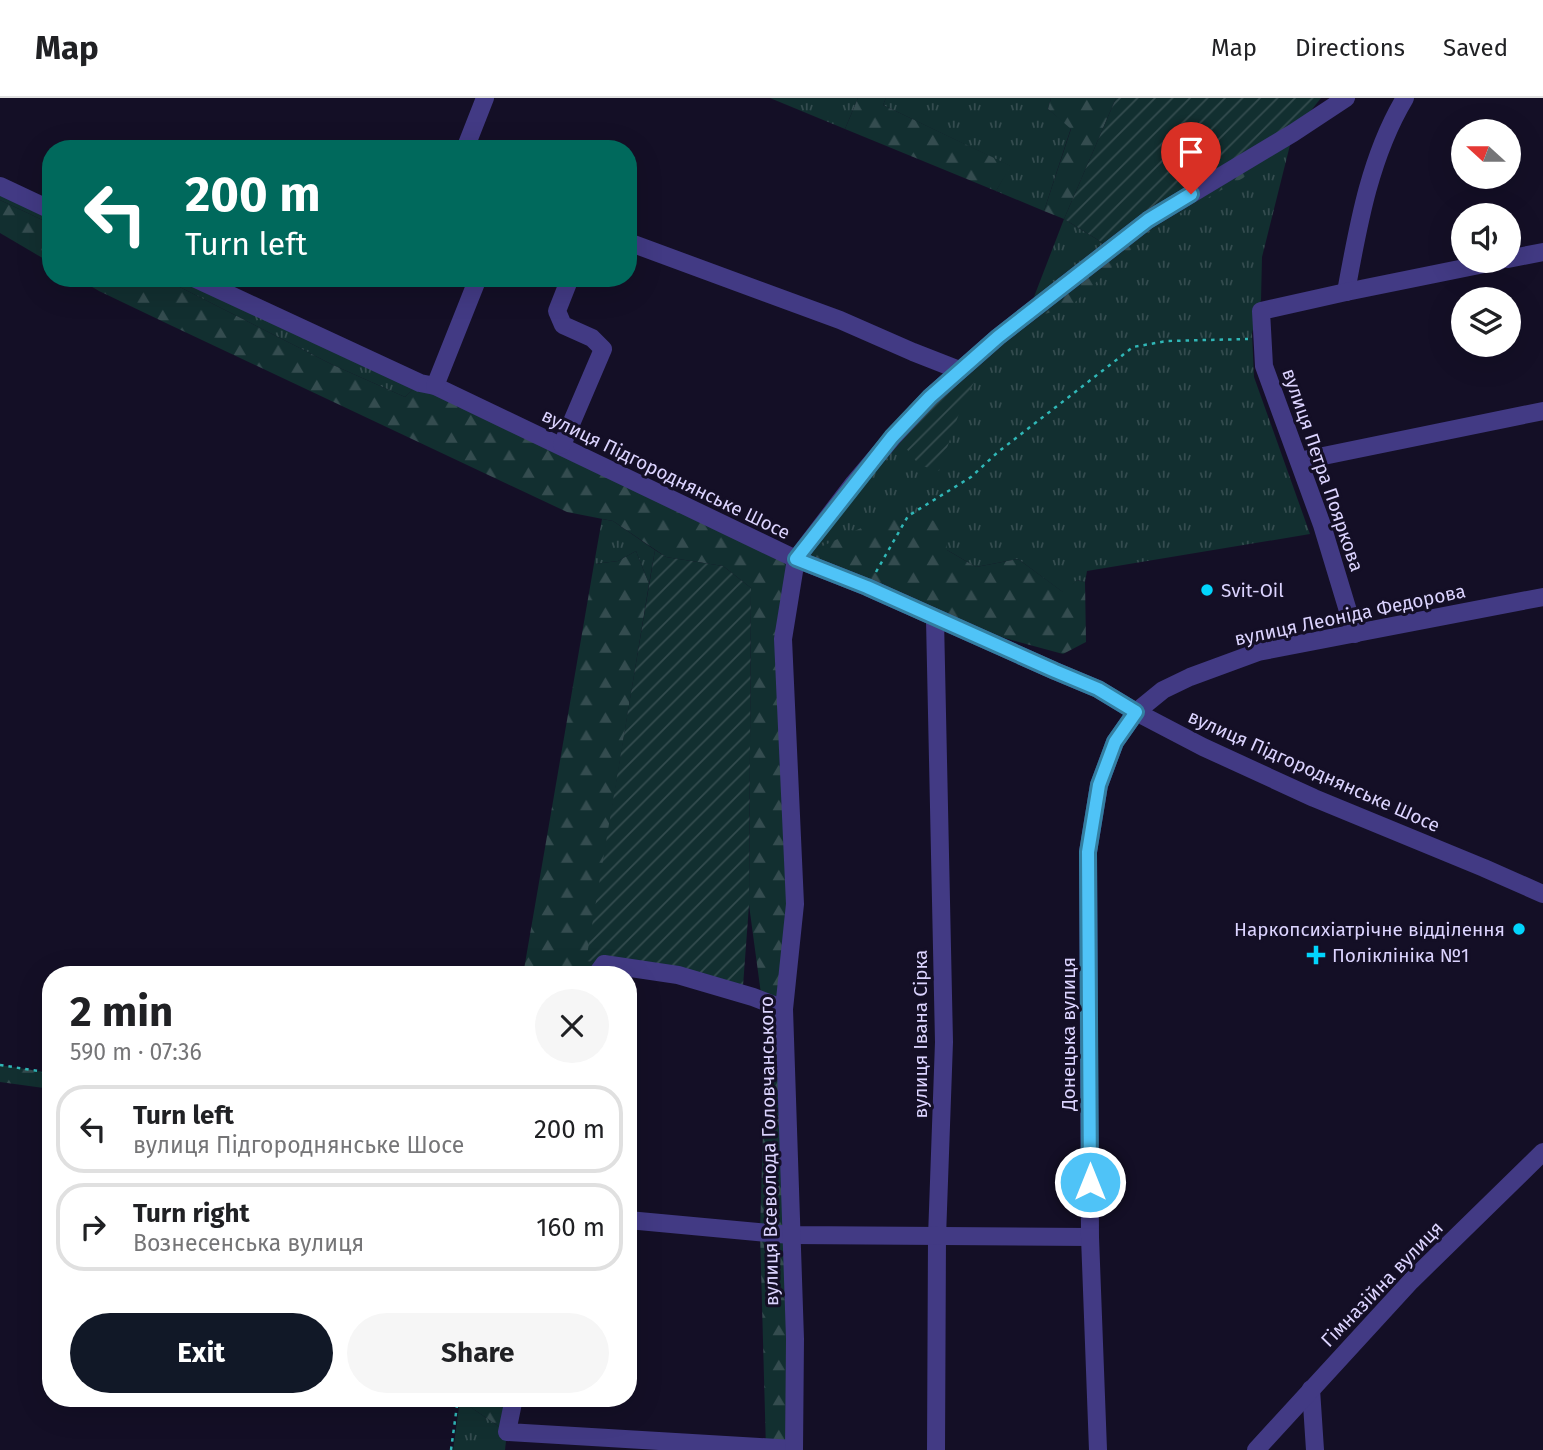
<!DOCTYPE html>
<meta charset="utf-8">
<style>
:root{--surface:#fff;--page:#f6f6f6;--text:#202124;--muted:#757577;--line:#e0e0e0;--accent:#111827}
body{margin:0;font-family:"Fira Sans",sans-serif;background:var(--page);color:var(--text);height:100vh;display:flex;flex-direction:column;font-size:26px;white-space:nowrap}
*{box-sizing:border-box;margin:0}
p{font-size:23px;color:var(--muted)}
.icon{flex:none;width:38px;height:38px;fill:none;stroke:currentColor;stroke-width:2;stroke-linecap:round;stroke-linejoin:round}
.map{position:relative;flex:1;overflow:hidden}
.side{position:absolute;left:42px;top:868px;width:595px;height:441px;display:flex;flex-direction:column;background:var(--surface);border-radius:28px;box-shadow:0 7px 28px #0002}
.side>*{flex:none}
.hud{position:absolute;left:42px;top:42px;width:595px;height:147px;border-radius:28px;box-shadow:0 7px 28px #0002;background:#00695c;color:#fff;overflow:hidden}
.needle{width:46px;rotate:291deg}
.controls{position:absolute;left:1451px;top:21px;display:grid;gap:14px}
.controls a{display:grid;place-items:center;width:70px;height:70px;border-radius:50%;background:var(--surface);box-shadow:0 7px 28px #0002;font-size:35px}
.pin{position:absolute;display:grid;place-items:center;width:60px;height:60px;color:#fff;margin:-72px -30px;border-radius:50% 50% 50% 0;rotate:-45deg;box-shadow:0 0 7px #0007}
.pin .icon{rotate:45deg}
.me{position:absolute;width:77px;margin:-38px;rotate:0deg;stroke-linejoin:round;filter:drop-shadow(0 0 5px #0008)}
.turn{display:flex;align-items:center;gap:24px;height:147px;padding:0 28px;font-size:32px}
.turn .icon{width:91px;height:91px;stroke-width:2.5}
.turn b{display:block;font-size:49px;line-height:60px}
.round{display:grid;place-items:center;flex:none;width:74px;height:74px;border-radius:37px;background:var(--page)}
.headline{display:flex;align-items:center;justify-content:space-between;height:119px;padding:0 28px}
h1{font-size:42px;font-weight:700;line-height:52px}
.action{display:flex;gap:14px;margin-top:auto;padding:14px 28px}
.action a{flex:1;height:80px;border-radius:42px;background:var(--accent);color:#fff;font-size:28px;font-weight:700;line-height:80px;text-align:center}
.action a+a{background:var(--page);color:var(--text)}
ul{padding:0;list-style:none}
li{display:flex;align-items:center;gap:21px;height:88px;margin:0 14px 10px;padding:0 14px;border:4px solid var(--line);border-radius:28px}
li div{flex:1}
li b{display:block;font-size:26px}
li em{font-style:normal}
header{display:flex;align-items:center;gap:42px;box-sizing:border-box;height:98px;padding:0 35px;background:var(--surface);border-bottom:2px solid var(--line)}
header strong{font-size:33px}
nav{display:flex;gap:38px;margin-inline-start:auto;font-size:24px}
.map>svg:first-child{display:block}
.grass{fill:url(#grass-tufts)}
.forest{fill:url(#forest-firs)}
.garden{fill:url(#garden-furrows)}
.lines{fill:none;stroke-linecap:round;stroke-linejoin:round}
.path{stroke:#30b7b7;stroke-width:2.5;stroke-dasharray:3.5 5;stroke-linecap:butt}
.minor{stroke:#423a84;stroke-width:18}
.route-casing{stroke:#337fa1;stroke-width:18}
.route{stroke:#4fc3f7;stroke-width:12}
.poi-dot{fill:#02d5fd;stroke:#140f26;stroke-width:2.5}
.labels{text-anchor:middle;dominant-baseline:central;stroke-width:6;stroke-linejoin:round;paint-order:stroke}
.street-label{font-size:19px;fill:#dcd4ff;stroke:#140f26}
.poi-label{font-size:19px;fill:#dcd4ff;stroke:#140f26;text-anchor:start}
</style>
<header>
<strong>Map</strong>
<nav><a>Map</a><a>Directions</a><a>Saved</a></nav>
</header>
<div class="map">
<svg width="1543" height="1352" viewBox="0 0 1543 1352">
<defs>
<pattern id="grass-tufts" width="24" height="20" patternUnits="userSpaceOnUse" patternTransform="scale(1.75)"><rect width="24" height="20" fill="#122f30"/><path d="M3 7l-1-3M5 7V3M7 7l1-3M15 17l-1-3M17 17v-4M19 17l1-3" fill="none" stroke="#344c4f"/></pattern>
<pattern id="forest-firs" width="22" height="20" patternUnits="userSpaceOnUse" patternTransform="scale(1.75)"><rect width="22" height="20" fill="#122f30"/><path d="M5 1l3.5 6h-7zM16 11l3.5 6h-7z" fill="#344c4f"/></pattern>
<pattern id="garden-furrows" width="10" height="10" patternUnits="userSpaceOnUse" patternTransform="scale(1.75)"><rect width="10" height="10" fill="#122f30"/><path d="M-1 1l2-2M0 10L10 0M9 11l2-2" fill="none" stroke="#344c4f"/></pattern>
</defs>
<rect width="100%" height="100%" fill="#140f26"/>
<g class="grass">
<polygon points="770,0 858,0 845,31"/>
<polygon points="886,0 1051,0 1048,11 1071,30 1044,113 996,93 1010,68 883,7"/>
<polygon points="1293,35 1262,159 1261,202 1252,235 1254,279 1310,436 1087,473 1085,484 1077,482 1064,495 1018,461 976,469 947,452 947,425 796,461 854,385 1027,217 1064,121 1111,150"/>
<polygon points="0,94 51,117 51,126 0,102"/>
<polygon points="162,180 193,180 420,285 405,299 333,267"/>
<polygon points="602,421 613,423 655,452 649,486 636,453 618,463 594,466"/>
<polygon points="460,1302 507,1334 505,1352 453,1352"/>
</g>
<g class="forest">
<polygon points="858,0 886,0 883,7 1011,68 996,93 845,31"/>
<polygon points="1051,0 1116,0 1064,121 1044,113 1071,31 1048,11"/>
<polygon points="1269,56 1243,80 1155,129 1073,206 1037,219 1148,122"/>
<polygon points="0,102 51,126 51,165 0,135"/>
<polygon points="77,180 162,180 333,267 405,299 420,285 795,461 893,415 947,425 947,452 976,469 1018,461 1063,494 1077,482 1085,484 1086,544 1063,556 935,521 796,461 783,541 795,806 784,911 794,1352 766,1352 760,1134 766,933 749,807 751,490 723,468 666,459 613,423 567,414 168,226 99,193"/>
<polygon points="636,453 649,486 587,863 604,866 596,877 523,877 594,466 618,463"/>
<polygon points="0,967 51,975 51,991 0,984"/>
<polygon points="460,1300 514,1300 507,1334 460,1302"/>
</g>
<g class="garden">
<polygon points="1116,0 1321,0 1293,35 1111,150 1064,121"/>
<polygon points="998,239 962,307 939,373 919,367 902,345 893,339"/>
<polygon points="655,452 666,459 723,468 751,490 749,807 743,888 586,863"/>
</g>
<g class="lines">
<g class="path">
<polyline points="876,474 908,418 971,379 998,354 1133,249 1167,243 1248,241"/>
<polyline points="0,967 51,975"/>
<polyline points="451,1352 458,1300"/>
</g>
<g class="minor">
<polyline points="465,51 485,0"/>
<polyline points="0,88 51,112"/>
<polyline points="628,144 840,222 913,254 959,272"/>
<polyline points="1508,161 1543,154"/>
<polyline points="194,180 420,285 435,288 796,461 867,489 1055,573 1098,591 1136,614 1203,649 1314,700 1484,770 1543,796"/>
<path d="M1346 194C1358 128 1370 58 1405 0"/>
<polyline points="435,288 478,180"/>
<polyline points="562,347 603,251 592,240 563,227 557,213 570,180"/>
<polyline points="1299,363 1543,313"/>
<polyline points="935,521 944,944 937,1139 936,1352"/>
<polyline points="1355,536 1322,427 1264,268 1261,213 1346,194 1499,163"/>
<polyline points="596,877 604,866 678,877 753,899 784,911"/>
<polyline points="628,1122 790,1137 1090,1139"/>
<polyline points="1311,1291 1315,1352"/>
<polyline points="514,1300 507,1334 794,1351"/>
<polyline points="794,1352 795,1241 784,911 795,806 783,541 796,461 854,385 893,339 930,299 998,239 1148,122 1293,35 1346,0"/>
<polyline points="1098,1352 1090,1139 1088,754 1099,687 1115,644 1136,614 1163,592 1190,579 1258,554 1543,499"/>
<polyline points="1256,1352 1411,1183 1543,1054"/>
</g>
</g>
<g class="lines">
<defs>
<polyline id="route" points="1090,1084 1088,754 1099,687 1115,644 1136,614 1098,591 1055,573 867,489 796,461 892,339 930,299 998,239 1148,122 1191,96"/>
</defs>
<use href="#route" class="route-casing"/>
<use href="#route" class="route"/>
</g>
<g class="poi-dot">
<circle cx="1207" cy="492" r="7"/>
<circle cx="1519" cy="831" r="7"/>
<path d="M1312.5 846.5h7v7h7v7h-7v7h-7v-7h-7v-7h7z"/>
</g>
<g class="labels">
<g class="street-label">
<text transform="translate(1323 372) rotate(71)">вулиця Петра Пояркова</text>
<text transform="translate(666 376) rotate(26)">вулиця Підгороднянське Шосе</text>
<text transform="translate(1350 517) rotate(-12)">вулиця Леоніда Федорова</text>
<text transform="translate(1314 673) rotate(24)">вулиця Підгороднянське Шосе</text>
<text transform="translate(920 936) rotate(-90)">вулиця Івана Сірка</text>
<text transform="translate(1068 936) rotate(-90)">Донецька вулиця</text>
<text transform="translate(769 1053) rotate(-91)">вулиця Всеволода Головчанського</text>
<text transform="translate(1382 1186) rotate(-46)">Гімназійна вулиця</text>
</g>
<g class="poi-label">
<text x="1221" y="492">Svit-Oil</text>
<text x="1505" y="831" text-anchor="end">Наркопсихіатрічне відділення</text>
<text x="1332" y="857">Поліклініка №1</text>
</g>
</g>
</svg>
<div class="controls">
<a><svg class="needle" viewBox="-14 -14 28 28"><path d="M0-13l5 13h-10z" fill="#e53935"/><path d="M0 13l5-13h-10z" fill="#757577"/></svg></a>
<a><svg class="icon" aria-label="sound" viewBox="0 0 24 24"><path d="M4 9h4l5-4v14l-5-4H4zM17 9q2 3 0 6"/></svg></a>
<a><svg class="icon" aria-label="layers" viewBox="0 0 24 24"><path d="M12 4l9 5-9 5-9-5zM3 14l9 5 9-5"/></svg></a>
</div>
<div class="pin" style="left:1191px;top:96px;background:#d93025"><svg class="icon" aria-label="arrive" viewBox="0 0 24 24"><path d="M6 21V4h12l-3 4 3 4H6"/></svg></div>
<svg class="me" style="left:1090px;top:1084px" viewBox="-20 -20 40 40"><circle r="17" fill="#4fc3f7" stroke="#fff" stroke-width="3"/><path d="M0-11L8 9 0 5-8 9z" fill="#fff"/></svg>
<div class="hud">
<div class="turn"><svg class="icon" aria-label="left" viewBox="0 0 24 24"><path d="M17 20v-9H6M10 6l-5 5 5 5"/></svg><div><b>200 m</b>Turn left</div></div>
</div>
<section class="side">
<div class="headline"><div><h1>2 min</h1><p>590 m · 07:36</p></div><a class="round"><svg class="icon" aria-label="close" viewBox="0 0 24 24"><path d="M6 6l12 12M18 6L6 18"/></svg></a></div>
<ul>
<li><svg class="icon" aria-label="left" viewBox="0 0 24 24"><path d="M17 20v-9H6M10 6l-5 5 5 5"/></svg><div><b>Turn left</b><p>вулиця Підгороднянське Шосе</p></div><em>200 m</em></li>
<li><svg class="icon" aria-label="right" viewBox="0 0 24 24"><path d="M7 20v-9h11M14 6l5 5-5 5"/></svg><div><b>Turn right</b><p>Вознесенська вулиця</p></div><em>160 m</em></li>
</ul>
<div class="action"><a>Exit</a><a>Share</a></div>
</section>
</div>
